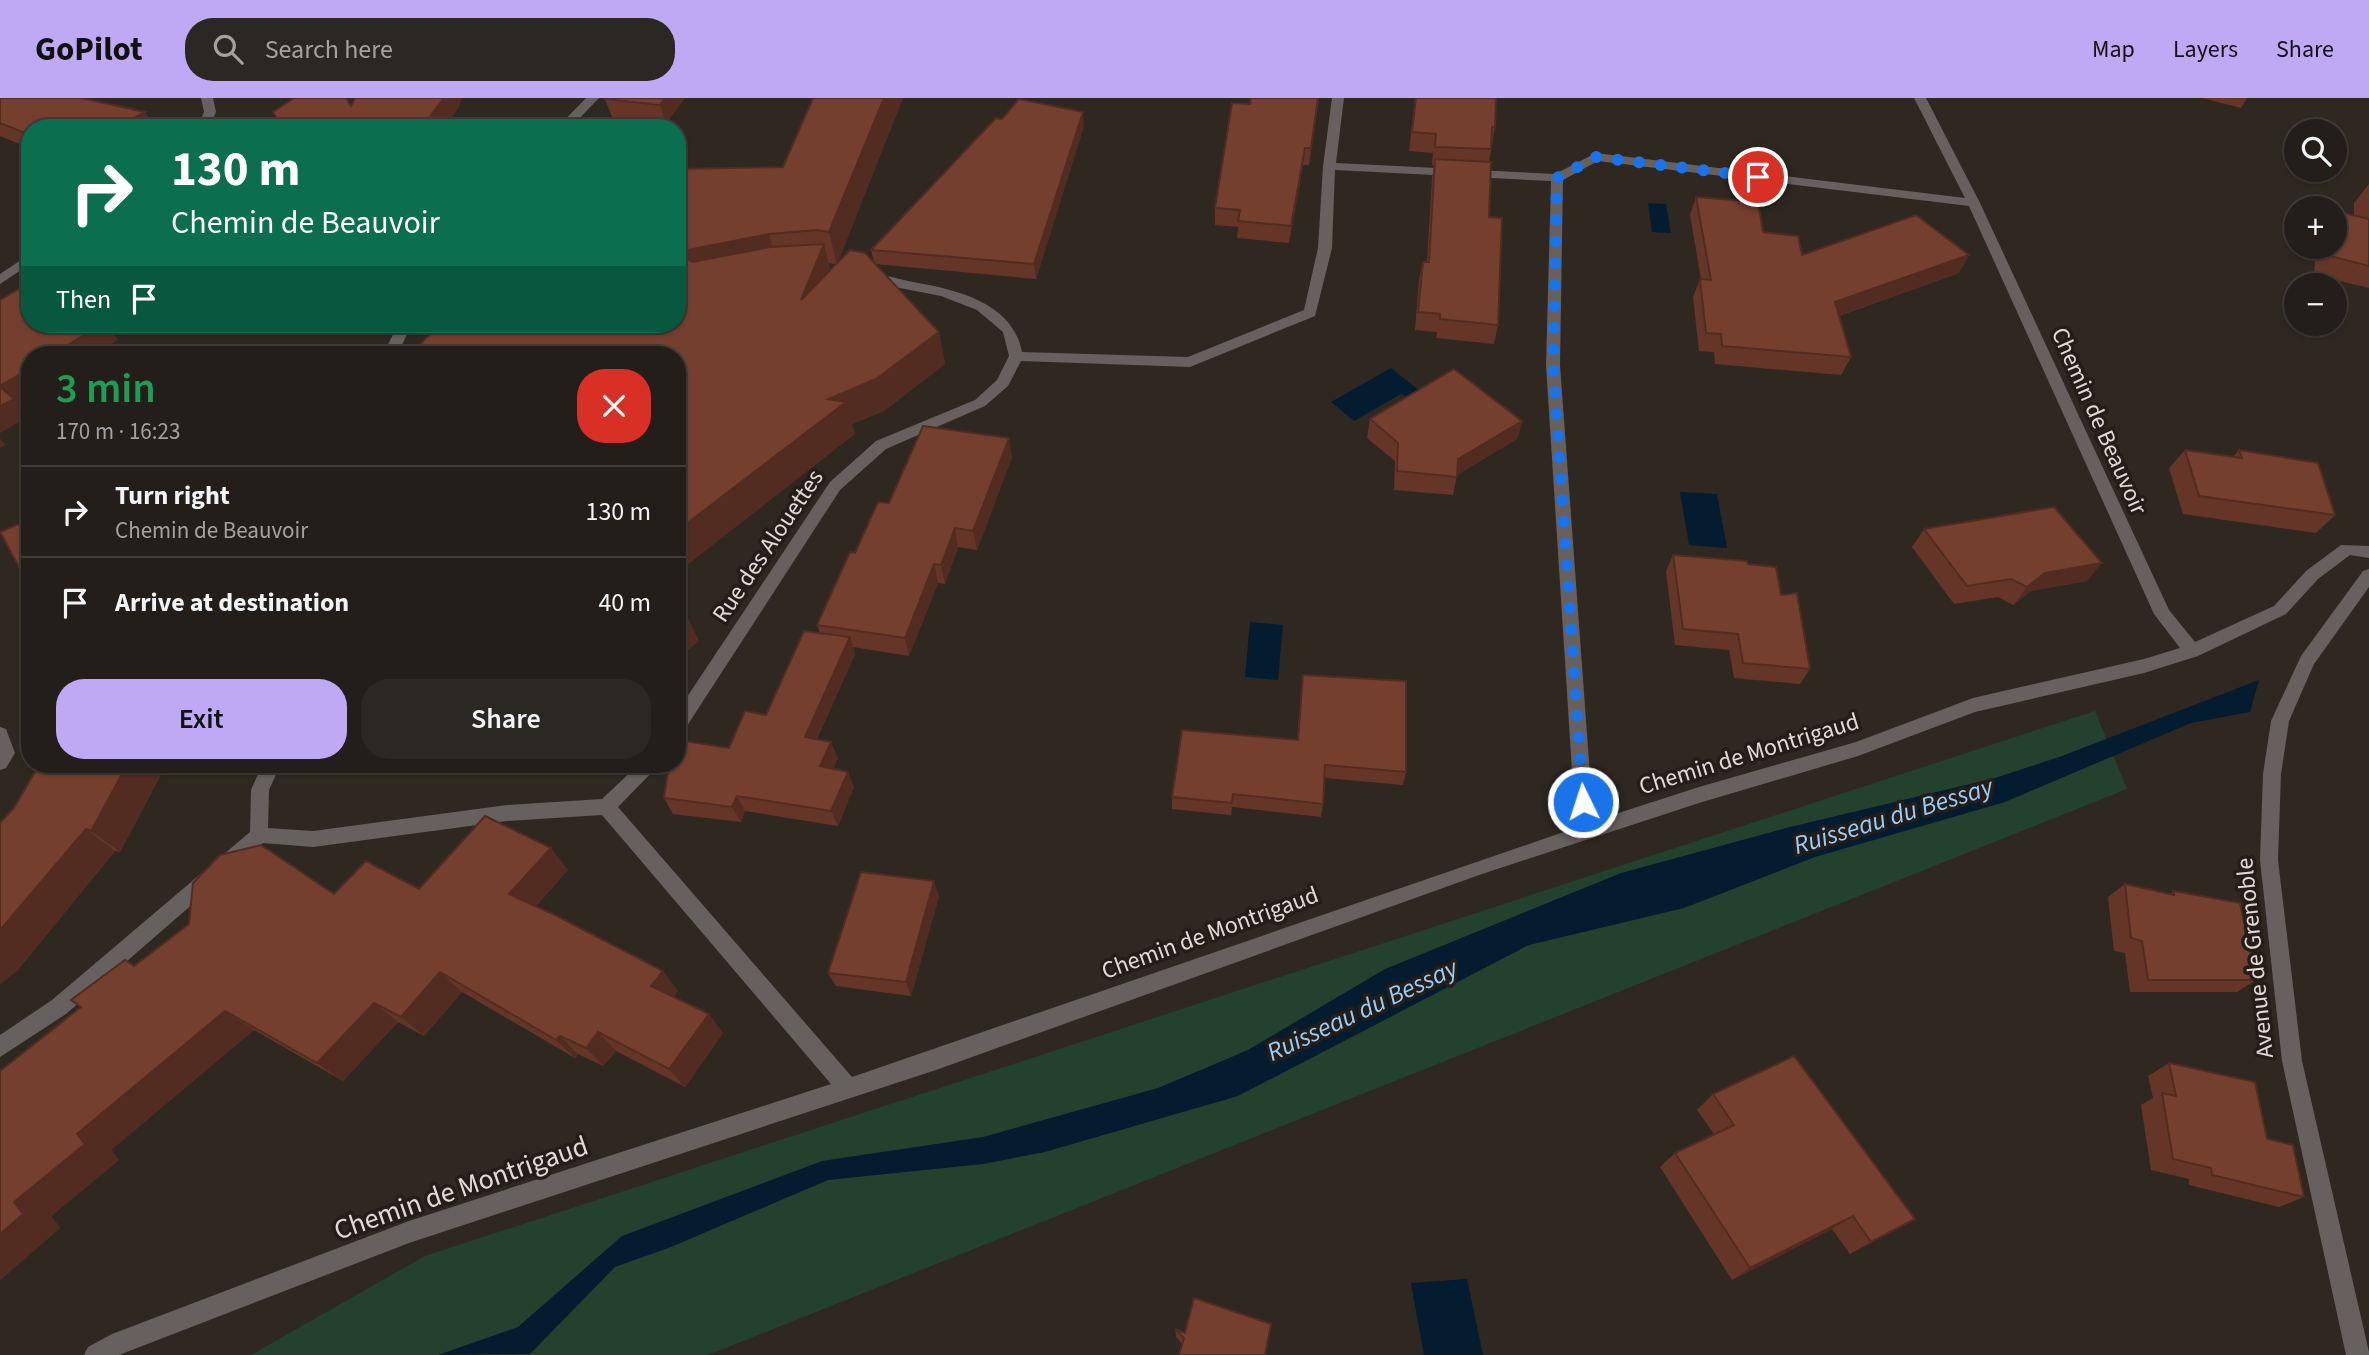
<!DOCTYPE html>
<meta charset="utf-8">
<style>
:root{--surface:#231e19;--page:#2b2722;--text:#f1f3f6;--muted:#a3a2a2;--line:#403c38;--accent:#bfa9f4}
body{margin:0;font-family:"Source Sans 3",sans-serif;background:var(--page);color:var(--text);height:100vh;display:flex;flex-direction:column;font-size:26px;white-space:nowrap}
*{box-sizing:border-box;margin:0}
p{font-size:23px;color:var(--muted)}
.icon{flex:none;width:38px;height:38px;fill:none;stroke:currentColor;stroke-width:2;stroke-linecap:round;stroke-linejoin:round}
.map{position:relative;flex:1;overflow:hidden}
.panel{position:absolute;left:21px;top:248px;width:665px;height:427px;display:flex;flex-direction:column;background:var(--surface);border-radius:28px;box-shadow:0 2px 5px #0004,0 0 0 2px var(--line)}
.panel>*{flex:none}
.guide{position:absolute;left:21px;top:21px;width:665px;height:214px;border-radius:28px;box-shadow:0 2px 5px #0004,0 0 0 2px var(--line);background:#0b6e4f;color:#fff;overflow:hidden}
.buttons{position:absolute;left:2284px;top:21px;display:grid;gap:14px}
.buttons a{display:grid;place-items:center;width:63px;height:63px;border-radius:50%;background:var(--surface);box-shadow:0 2px 5px #0004,0 0 0 2px var(--line);font-size:35px}
.pin{position:absolute;display:grid;place-items:center;width:60px;height:60px;color:#fff;margin:-30px;border:4px solid #fff;border-radius:50%;box-shadow:0 2px 7px #0007}
.me{position:absolute;width:77px;margin:-38px;rotate:356deg;stroke-linejoin:round;filter:drop-shadow(0 0 5px #0008)}
.turn{display:flex;align-items:center;gap:24px;height:147px;padding:0 35px;font-size:32px}
.turn .icon{width:91px;height:91px;stroke-width:2.5}
.turn b{display:block;font-size:49px;line-height:60px}
.then{display:flex;align-items:center;height:66px;padding:0 35px;background:#0003;gap:14px;font-size:26px}
.round{display:grid;place-items:center;flex:none;width:74px;height:74px;border-radius:28px;background:var(--page)}
.head{display:flex;align-items:center;justify-content:space-between;height:119px;padding:0 35px}
h1{font-size:42px;font-weight:600;line-height:52px;color:#1e9e55}
.action{display:flex;gap:14px;margin-top:auto;padding:14px 35px}
.action a{flex:1;height:80px;border-radius:28px;background:var(--accent);color:#111;font-size:28px;font-weight:600;line-height:80px;text-align:center}
.action a+a{background:var(--page);color:var(--text)}
ul{padding:0;list-style:none}
li{display:flex;align-items:center;gap:21px;height:91px;padding:0 35px;border-top:2px solid var(--line)}
li div{flex:1}
li b{display:block;font-size:26px}
li em{font-style:normal}
header{display:flex;align-items:center;gap:42px;box-sizing:border-box;height:98px;padding:0 35px;background:var(--accent);color:#111}
header strong{font-size:33px}
nav{display:flex;gap:38px;margin-inline-start:auto;font-size:24px}
.search{width:490px;height:63px;background:var(--page);display:flex;align-items:center;gap:18px;box-sizing:border-box;padding:0 24px;border-radius:28px;color:var(--muted);font-size:26px}
.map>svg:first-child{display:block}
.green{fill:#22422e}
.water{fill:#031c2f}
.lines{fill:none;stroke-linecap:round;stroke-linejoin:round}
.minor{fill:#66615f;fill-rule:evenodd}
.wall{fill:#653628;fill-rule:evenodd}
.shaded-wall{fill:#522c21}
.building{fill:#753f2f;stroke:#522c21;stroke-width:2}
.route{stroke:#1a73e8;stroke-width:12;stroke-dasharray:0 21.6}
.labels{text-anchor:middle;dominant-baseline:central;stroke-width:7;stroke-linejoin:round;paint-order:stroke}
.street-label{font-size:24px;fill:#e0dbd7;stroke:#251e18}
.water-label{font-size:26px;font-style:italic;fill:#96cffd;stroke:#251e18}
.near-street-label{font-size:28px;fill:#e0dbd7;stroke:#251e18}
</style>
<header>
<strong>GoPilot</strong>
<div class="search"><svg class="icon" aria-label="search" viewBox="0 0 24 24"><circle cx="10" cy="10" r="6"/><path d="M15 15l6 6"/></svg>Search here</div>
<nav><a>Map</a><a>Layers</a><a>Share</a></nav>
</header>
<div class="map">
<svg width="2369" height="1257" viewBox="0 0 2369 1257">
<rect width="100%" height="100%" fill="#2f2821"/>
<polygon class="green" points="2095,613 2127,691 708,1257 251,1257 425,1158"/>
<g class="water">
<polygon points="1648,105 1666,106 1671,135 1652,134"/>
<polygon points="1391,270 1420,293 1408,300 1401,296 1354,323 1331,304"/>
<polygon points="1680,394 1717,396 1727,450 1689,447"/>
<polygon points="1250,524 1283,527 1278,582 1245,579"/>
<polygon points="2259,582 2250,614 2191,625 2005,704 1815,759 1684,810 1529,847 1238,998 1045,1054 983,1066 828,1082 671,1149 615,1169 530,1256 438,1257 518,1229 622,1138 822,1063 983,1039 1158,990 1248,952 1385,871 1621,775 1786,730 1995,680 2062,658"/>
<polygon points="1467,1181 1483,1257 1424,1257 1411,1185"/>
</g>
<g class="lines">
<g class="minor">
<polygon points="201,0 213,0 216,14 209,30 197,30 204,14"/>
<polygon points="586,0 599,0 570,30 557,30"/>
<path d="M1332 0H1344L1336 65 1555 76 1596 55 1965 100 1914 0H1926L1980 105 2169 512 2195 544 2274 508 2306 473 2341 447 2369 448V460L2350 457 2318 481 2286 516 2198 558 2144 575 1975 614 1858 658 1699 705 1482 776 936 972 409 1145 119 1257H84L88 1249 112 1236 409 1123 831 986 602 717 507 723 313 749 263 745 66 916 0 959V937L52 902 250 734 251 692 262 667H280L269 692 268 730 313 733 507 707 602 701 638 667H659L618 709 852 979 1584 727 1574 704 1546 267 1551 83 1335 72 1332 150 1315 218 1190 269 1021 263 1008 288 985 308 886 351 840 392 683 634 677 636V614L830 384 876 343 975 302 997 282 1009 258 1003 234 977 212 941 198 864 183V177C877 174 895 180 908 183 952 191 1012 202 1022 254L1188 259 1304 212 1318 150 1323 68ZM1598 63 1969 108 2154 516 2180 550 2144 561 1973 600 1856 644 1699 689 1600 721 1592 704 1560 267 1563 82Z"/>
<polygon points="30,156 30,166 0,186 0,176"/>
<polygon points="398,226 412,226 397,257 383,257"/>
<polygon points="2369,471 2369,489 2314,566 2289,623 2281,676 2278,762 2302,963 2369,1254 2369,1257 2346,1257 2282,963 2260,762 2263,676 2271,623 2301,558 2363,473"/>
<polygon points="0,629 6,631 15,655 6,670 0,672"/>
</g>
</g>
<g class="wall">
<polygon points="0,0 30,30 30,50 0,38"/>
<polygon points="606,0 685,0 666,25 612,19 605,1"/>
<path d="M813 0H903L838 163 874 165 871 152 1002 21 1084 28 1036 181 875 166 939 234 945 266 884 313 852 326 855 336 433 233 429 226 783 69ZM828 165 834 166H835L830 172Z"/>
<polygon points="1251,0 1319,0 1309,67 1303,67 1289,145 1237,140 1238,129 1215,127 1215,110"/>
<polygon points="1415,0 1496,0 1495,29 1489,64 1489,119 1498,227 1494,246 1436,240 1437,234 1415,232 1419,182 1423,164 1427,164 1432,80 1434,67 1432,67 1433,55 1409,53"/>
<polygon points="2202,0 2247,0 2241,10"/>
<polygon points="2369,86 2369,190 2314,177 2316,149 2334,149 2354,117 2354,105"/>
<polygon points="1696,99 1802,157 1959,175 1839,218 1851,259 1841,277 1715,266 1714,254 1699,253 1693,199 1700,181 1701,181 1690,117"/>
<polygon points="1370,321 1522,323 1517,341 1457,377 1453,397 1394,392 1395,363 1367,340"/>
<polygon points="2185,352 2233,359 2239,352 2335,417 2316,435 2183,416 2169,370"/>
<polygon points="1012,359 977,452 958,449 945,486 938,485 909,558 853,549 855,556 817,641 838,660 833,671 854,689 838,728 745,713 741,724 673,716 664,700 729,650 766,617 820,535 817,527 855,455 889,405"/>
<polygon points="1924,431 2087,483 2031,493 2013,507 1998,499 1954,506 1912,449"/>
<polygon points="1673,457 1748,466 1781,497 1810,571 1800,586 1734,580 1729,552 1675,547 1666,473"/>
<polygon points="1303,577 1406,674 1403,687 1325,680 1323,706 1321,719 1232,709 1231,717 1172,711 1172,699 1297,642"/>
<polygon points="39,667 166,667 120,754 115,753 17,873 14,710"/>
<polygon points="568,772 536,808 678,893 673,899 723,935 685,989 616,953 603,968 578,956 575,960 462,894 424,938 398,924 343,983 254,932 111,1052 119,1062 51,1118 60,1130 0,1182 0,971 1,972 134,868 334,796 419,791"/>
<polygon points="2125,786 2170,796 2174,793 2256,882 2237,894 2130,894 2125,855 2114,853 2108,799"/>
<polygon points="939,798 911,898 836,888 828,875"/>
<polygon points="2169,965 2267,1041 2304,1099 2279,1109 2189,1087 2189,1081 2151,1072 2141,1007 2153,1000 2148,978"/>
<polygon points="1713,996 1915,1121 1850,1156 1832,1131 1732,1182 1660,1069 1675,1055 1714,1036 1697,1012"/>
<polygon points="1175,1231 1185,1235 1182,1246 1176,1239"/>
</g>
<g class="shaded-wall">
<polygon points="444,0 462,0 458,11 444,30 421,30"/>
<polygon points="665,0 685,0 666,25 660,7"/>
<polygon points="884,0 903,0 837,167 829,134"/>
<polygon points="1318,0 1319,0 1309,67 1311,50"/>
<polygon points="145,14 156,30 116,30"/>
<polygon points="1083,14 1084,28 1036,181 1034,166"/>
<polygon points="1305,50 1303,67 1289,145 1291,128"/>
<polygon points="769,136 778,168 698,184 685,160 687,152"/>
<polygon points="824,146 832,179 801,202"/>
<polygon points="1969,157 1959,175 1826,222 1835,204"/>
<polygon points="102,226 105,226 118,242 94,257 51,257"/>
<polygon points="939,234 945,266 884,313 852,326 855,336 677,475 677,433 828,301"/>
<polygon points="30,270 30,297 18,305 30,318 0,335 0,288"/>
<polygon points="1522,323 1517,341 1453,379 1458,361"/>
<polygon points="1009,340 1012,359 977,452 973,433"/>
<polygon points="0,341 6,347 0,350"/>
<polygon points="955,430 958,449 945,486 941,467"/>
<polygon points="2102,465 2087,483 2031,493 2013,507 2027,489 2045,475"/>
<polygon points="934,466 938,485 909,558 905,540"/>
<polygon points="684,512 699,543 677,561 677,518"/>
<polygon points="850,539 855,556 811,654 805,639"/>
<polygon points="831,644 838,660 827,684 820,668"/>
<polygon points="127,667 166,667 120,754 91,733"/>
<polygon points="848,674 854,689 838,728 831,713"/>
<polygon points="737,698 745,713 741,724 732,709"/>
<polygon points="86,731 115,753 17,873 0,886 0,832"/>
<polygon points="551,750 568,772 528,817 509,796"/>
<polygon points="934,783 939,798 911,898 906,884"/>
<polygon points="663,873 678,893 667,907 651,888"/>
<polygon points="440,874 462,894 424,938 401,919"/>
<polygon points="374,905 398,924 343,983 317,965"/>
<polygon points="225,913 254,932 111,1052 119,1062 51,1118 60,1130 0,1182 0,1136 14,1104 77,1036"/>
<polygon points="709,916 723,935 685,989 669,971"/>
<polygon points="598,934 616,953 603,968 586,950"/>
<polygon points="560,938 578,956 575,960 556,942"/>
<polygon points="1853,1118 1832,1131 1732,1182 1750,1170"/>
<polygon points="1915,1121 1892,1134 1850,1156 1871,1144"/>
</g>
<g class="building">
<polygon points="0,0 81,0 145,14 116,30 30,30 30,37 0,25"/>
<polygon points="294,0 346,0 351,8 355,0 444,0 421,30 282,30 273,14"/>
<polygon points="606,0 665,0 660,7 605,1"/>
<polygon points="813,0 884,0 829,134 817,132 769,136 687,152 685,160 693,164 770,149 824,146 801,202 850,152 865,155 939,234 876,281 828,301 846,304 677,433 677,257 410,257 439,227 432,226 677,226 677,71 783,69"/>
<polygon points="1251,0 1318,0 1311,50 1305,50 1291,128 1238,123 1240,112 1215,110 1232,5 1250,6"/>
<polygon points="1416,0 1496,0 1495,29 1492,29 1491,51 1435,49 1436,36 1412,34"/>
<polygon points="1019,1 1083,14 1034,166 871,152 996,20 1002,21"/>
<polygon points="1435,61 1491,64 1489,119 1502,120 1498,227 1440,221 1440,216 1418,214 1423,164 1429,164"/>
<polygon points="1696,99 1758,104 1763,134 1798,138 1802,157 1916,117 1969,157 1835,204 1851,259 1722,248 1721,236 1706,235 1700,181 1711,182"/>
<polygon points="2334,113 2369,121 2369,168 2330,158 2330,149 2334,149"/>
<polygon points="28,186 30,187 30,226 102,226 51,257 30,257 30,270 0,288 0,202"/>
<polygon points="1454,271 1522,323 1458,361 1457,379 1397,373 1398,345 1370,321"/>
<polygon points="0,289 14,301 0,308"/>
<polygon points="923,328 1009,340 973,433 955,430 941,467 934,466 905,540 817,527 850,454 855,455 878,404 889,405"/>
<polygon points="2185,352 2242,360 2239,352 2318,365 2335,417 2199,398"/>
<polygon points="2054,409 2102,465 2045,475 2027,489 2011,481 1967,488 1924,431"/>
<polygon points="30,421 30,489 0,434"/>
<polygon points="1673,457 1747,463 1748,466 1776,469 1781,497 1797,495 1810,571 1743,565 1738,536 1683,531"/>
<polygon points="677,511 684,512 677,518"/>
<polygon points="804,533 850,539 805,639 831,644 820,668 848,674 831,713 737,698 732,709 664,700 669,667 677,667 677,642 729,650 745,613 766,617"/>
<polygon points="1303,577 1406,583 1406,674 1325,667 1323,706 1233,696 1232,705 1172,699 1182,632 1298,642"/>
<polygon points="39,667 127,667 91,733 86,731 0,832 0,725 14,710"/>
<polygon points="485,718 551,750 509,796 557,818 663,873 651,888 709,916 669,971 598,934 586,950 560,938 556,942 440,874 401,919 374,905 317,965 225,913 77,1036 85,1046 14,1104 23,1116 0,1136 0,973 81,909 71,902 125,862 134,868 189,826 193,785 220,757 261,747 334,796 366,763 419,791"/>
<polygon points="861,774 934,783 906,884 828,875"/>
<polygon points="2125,786 2174,797 2174,793 2240,805 2256,882 2148,882 2142,843 2131,840"/>
<polygon points="1794,958 1915,1121 1871,1144 1853,1118 1750,1170 1675,1055 1734,1027 1713,996"/>
<polygon points="2169,965 2255,984 2267,1041 2293,1047 2304,1099 2212,1077 2211,1070 2173,1061 2162,995 2176,998"/>
<polygon points="1194,1200 1271,1226 1265,1257 1179,1257 1184,1240 1175,1231 1185,1235"/>
</g>
<g class="lines">
<polyline class="route" points="1583,704 1553,267 1557,80 1596,59 1758,79"/>
</g>
<g class="labels">
<g class="street-label">
<text transform="translate(2099 323) rotate(66)">Chemin de Beauvoir</text>
<text transform="translate(768 448) rotate(-56)">Rue des Alouettes</text>
<text transform="translate(1749 656) rotate(-17)">Chemin de Montrigaud</text>
<text transform="translate(1210 835) rotate(-20)">Chemin de Montrigaud</text>
<text transform="translate(2255 860) rotate(-96)">Avenue de Grenoble</text>
</g>
<g class="water-label">
<text transform="translate(1893 718) rotate(-17)">Ruisseau du Bessay</text>
<text transform="translate(1362 912) rotate(-25)">Ruisseau du Bessay</text>
</g>
<g class="near-street-label">
<text transform="translate(461 1090) rotate(-19)">Chemin de Montrigaud</text>
</g>
</g>
</svg>
<div class="buttons">
<a><svg class="icon" aria-label="search" viewBox="0 0 24 24"><circle cx="10" cy="10" r="6"/><path d="M15 15l6 6"/></svg></a>
<a>+</a>
<a>−</a>
</div>
<div class="pin" style="left:1758px;top:79px;background:#d93025"><svg class="icon" aria-label="arrive" viewBox="0 0 24 24"><path d="M6 21V4h12l-3 4 3 4H6"/></svg></div>
<svg class="me" style="left:1583px;top:704px" viewBox="-20 -20 40 40"><circle r="17" fill="#1a73e8" stroke="#fff" stroke-width="3"/><path d="M0-11L8 9 0 5-8 9z" fill="#fff"/></svg>
<div class="guide">
<div class="turn"><svg class="icon" aria-label="right" viewBox="0 0 24 24"><path d="M7 20v-9h11M14 6l5 5-5 5"/></svg><div><b>130 m</b>Chemin de Beauvoir</div></div>
<div class="then">Then<svg class="icon" aria-label="arrive" viewBox="0 0 24 24"><path d="M6 21V4h12l-3 4 3 4H6"/></svg></div>
</div>
<section class="panel">
<div class="head"><div><h1>3 min</h1><p>170 m · 16:23</p></div><a class="round" style="background:#d93025;color:#fff"><svg class="icon" aria-label="close" viewBox="0 0 24 24"><path d="M6 6l12 12M18 6L6 18"/></svg></a></div>
<ul>
<li><svg class="icon" aria-label="right" viewBox="0 0 24 24"><path d="M7 20v-9h11M14 6l5 5-5 5"/></svg><div><b>Turn right</b><p>Chemin de Beauvoir</p></div><em>130 m</em></li>
<li><svg class="icon" aria-label="arrive" viewBox="0 0 24 24"><path d="M6 21V4h12l-3 4 3 4H6"/></svg><div><b>Arrive at destination</b></div><em>40 m</em></li>
</ul>
<div class="action"><a>Exit</a><a>Share</a></div>
</section>
</div>
